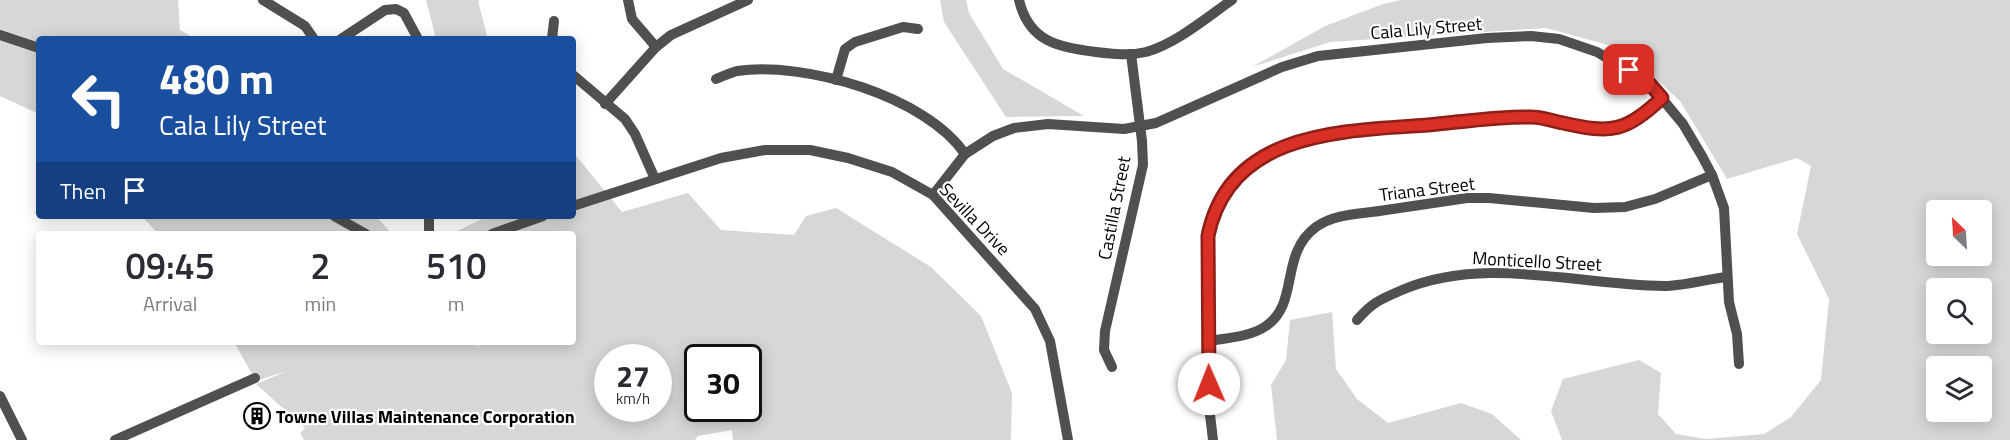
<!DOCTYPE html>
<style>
:root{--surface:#fff;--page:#f2f2f3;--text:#2b2b33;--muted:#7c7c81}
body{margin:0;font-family:"Titillium Web",sans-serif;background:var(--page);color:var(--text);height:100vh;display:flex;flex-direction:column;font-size:22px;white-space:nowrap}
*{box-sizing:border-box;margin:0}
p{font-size:20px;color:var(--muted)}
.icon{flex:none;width:33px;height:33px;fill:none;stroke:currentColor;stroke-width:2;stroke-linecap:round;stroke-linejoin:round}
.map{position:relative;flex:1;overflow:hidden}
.drawer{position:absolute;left:36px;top:231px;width:540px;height:114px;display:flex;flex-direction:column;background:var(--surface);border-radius:6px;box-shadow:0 3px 15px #0003}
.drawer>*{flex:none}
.top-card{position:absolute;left:36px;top:36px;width:540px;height:183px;border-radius:6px;box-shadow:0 3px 15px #0003;background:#1a4fa0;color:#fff;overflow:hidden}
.needle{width:39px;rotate:335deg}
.controls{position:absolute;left:1926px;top:200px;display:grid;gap:12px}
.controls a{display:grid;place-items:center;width:66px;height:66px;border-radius:6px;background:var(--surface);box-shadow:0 3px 15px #0003;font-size:30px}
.speed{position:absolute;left:594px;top:344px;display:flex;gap:12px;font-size:30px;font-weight:700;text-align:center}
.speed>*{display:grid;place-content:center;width:78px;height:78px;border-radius:50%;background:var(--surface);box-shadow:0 3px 15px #0003;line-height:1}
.speed small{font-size:15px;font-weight:400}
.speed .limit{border:3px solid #111;border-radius:9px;background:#fff;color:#111}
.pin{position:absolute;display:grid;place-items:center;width:51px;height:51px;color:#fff;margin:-26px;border-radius:12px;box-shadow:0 3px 9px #0006}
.me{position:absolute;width:66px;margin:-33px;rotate:359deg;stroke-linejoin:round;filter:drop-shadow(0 0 4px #0008)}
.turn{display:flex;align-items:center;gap:21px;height:126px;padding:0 24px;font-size:27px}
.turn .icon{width:78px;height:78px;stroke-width:2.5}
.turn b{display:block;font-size:42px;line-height:51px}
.then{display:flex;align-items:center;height:57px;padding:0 24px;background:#0003;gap:12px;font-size:22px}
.eta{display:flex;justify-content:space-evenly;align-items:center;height:102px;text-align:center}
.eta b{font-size:36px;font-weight:600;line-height:42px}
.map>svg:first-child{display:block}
.green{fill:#d7d7d7;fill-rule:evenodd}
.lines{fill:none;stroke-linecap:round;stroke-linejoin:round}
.minor{stroke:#505050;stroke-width:10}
.route-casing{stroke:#8d1f18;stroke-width:15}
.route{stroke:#d93025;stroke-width:10}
.labels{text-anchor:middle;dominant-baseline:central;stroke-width:4.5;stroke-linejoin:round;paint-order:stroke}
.street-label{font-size:18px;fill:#000;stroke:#fff}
.poi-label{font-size:18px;font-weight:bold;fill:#000;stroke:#fff;text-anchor:start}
</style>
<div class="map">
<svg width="2010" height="440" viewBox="0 0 2010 440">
<rect width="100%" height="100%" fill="#fff"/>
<g class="green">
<polygon points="0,0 178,0 180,30 196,39 39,39 39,114 0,96"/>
<polygon points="426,0 480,0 478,1 488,39 436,39"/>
<polygon points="940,0 966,0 969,13 1003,69 1084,116 1006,117 944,22"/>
<path d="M1401 0H2010V440H1562L1551 411 1563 379 1639 360 1661 373 1658 414 1676 434 1707 439 1764 434 1791 417 1821 380 1829 299 1797 234 1811 166 1797 158 1727 179 1680 101 1623 49 1546 28 1330 42 1252 67 1325 26 1383 4ZM1936 210H1982V255H1936ZM1936 288H1982V333H1936ZM1936 366H1982V411H1936Z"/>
<path d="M573 152 622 212 688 193 721 230 794 235 806 216 836 208 931 267 981 316 1012 393 1011 440H733L732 430 698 436 695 440H304L300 433 305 428 256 384 287 371 256 381 234 342H467L479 346 485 342H573V234H451L488 216H573ZM608 357H658V408H608ZM698 357H748V408H698Z"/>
<polygon points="142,216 376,216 392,234 158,234"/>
<polygon points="1332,312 1336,369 1357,399 1388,423 1461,403 1492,414 1521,440 1277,440 1271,385 1286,360 1290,320"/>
</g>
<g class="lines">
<g class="minor">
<polyline points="263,0 305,26 314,39"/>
<polyline points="628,0 632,19 656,47"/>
<path d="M1019 0C1029 42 1058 47 1096 52 1112 54 1129 56 1146 52 1177 43 1206 18 1232 0"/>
<polyline points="0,35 39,48"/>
<polyline points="341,39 385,10 396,9 404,13 418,39"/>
<polyline points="552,39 554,21"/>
<polyline points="573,75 625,119 635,134 655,179"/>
<path d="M716 79C723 76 730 73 737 71 804 61 926 96 965 154"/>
<polyline points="836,80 845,49 855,42 903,27 918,29"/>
<polyline points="605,104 656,47 671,35 748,0"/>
<polyline points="933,195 965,154 993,136 1014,128 1048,124 1124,129 1156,123 1282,67 1318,56 1487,38 1531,36 1559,39 1597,52 1649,83 1683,124 1702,156 1712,175 1724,208 1729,302 1737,334 1739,364"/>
<polyline points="573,206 721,158 765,150 810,150 848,158 892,172 933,195 1035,309 1050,341 1068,440"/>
<polyline points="334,216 366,234"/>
<polyline points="429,234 429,216"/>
<polyline points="492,234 543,216"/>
<path d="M1357 320C1373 302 1379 300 1402 290 1486 255 1576 285 1664 286 1684 286 1707 279 1727 277"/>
<path d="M1208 341C1227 338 1250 337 1266 326 1300 303 1279 254 1316 227 1335 213 1363 214 1386 210 1413 206 1440 202 1467 198H1489L1594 208 1625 207 1655 199 1712 175"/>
<polyline points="1112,367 1104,350 1105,331 1143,165 1142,141 1131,54"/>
<polyline points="0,396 22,440"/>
<polyline points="115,440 255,378"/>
<path d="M1213 440 1209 406 1208 236C1229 131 1343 131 1428 125 1462 122 1498 116 1532 117 1542 117 1553 121 1563 123 1611 134 1625 132 1662 98"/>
</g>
</g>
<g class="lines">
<defs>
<path id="route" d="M1209 384 1208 236C1229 131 1342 131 1428 125 1461 122 1498 116 1532 117 1542 117 1553 121 1563 123 1612 134 1625 132 1662 98L1649 83 1629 70"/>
</defs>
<use href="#route" class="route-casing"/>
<use href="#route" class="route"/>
</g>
<defs>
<symbol id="building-ring" viewBox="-11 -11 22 22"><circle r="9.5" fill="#fff" stroke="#000" stroke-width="1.5"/><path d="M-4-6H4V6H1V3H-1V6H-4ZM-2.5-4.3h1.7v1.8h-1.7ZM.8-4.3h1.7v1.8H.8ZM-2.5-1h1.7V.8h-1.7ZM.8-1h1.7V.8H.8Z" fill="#000"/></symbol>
</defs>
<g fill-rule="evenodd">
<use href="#building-ring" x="242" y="401" width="30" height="30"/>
</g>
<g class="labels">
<g class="street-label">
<text transform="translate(1426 28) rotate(-5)">Cala Lily Street</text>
<text transform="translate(1427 189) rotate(-7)">Triana Street</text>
<text transform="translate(1114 208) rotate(-79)">Castilla Street</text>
<text transform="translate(975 219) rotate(46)">Sevilla Drive</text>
<text transform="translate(1537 261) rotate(3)">Monticello Street</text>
</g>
<g class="poi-label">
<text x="276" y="416">Towne Villas Maintenance Corporation</text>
</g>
</g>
</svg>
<div class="controls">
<a><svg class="needle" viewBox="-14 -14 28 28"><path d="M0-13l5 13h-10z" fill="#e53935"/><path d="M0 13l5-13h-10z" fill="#7c7c81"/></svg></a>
<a><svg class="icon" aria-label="search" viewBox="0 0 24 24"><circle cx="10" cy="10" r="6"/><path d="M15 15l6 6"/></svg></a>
<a><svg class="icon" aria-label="layers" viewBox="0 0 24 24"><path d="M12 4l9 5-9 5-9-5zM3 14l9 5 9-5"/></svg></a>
</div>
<div class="speed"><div>27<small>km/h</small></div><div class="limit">30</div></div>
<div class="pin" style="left:1629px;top:70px;background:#d93025"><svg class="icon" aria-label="arrive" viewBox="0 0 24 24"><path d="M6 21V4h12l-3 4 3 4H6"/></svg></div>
<svg class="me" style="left:1209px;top:384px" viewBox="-20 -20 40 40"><circle r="19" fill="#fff"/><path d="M0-13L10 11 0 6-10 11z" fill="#d93025"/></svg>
<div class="top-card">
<div class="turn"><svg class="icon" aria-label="left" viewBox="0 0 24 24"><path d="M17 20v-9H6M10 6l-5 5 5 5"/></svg><div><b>480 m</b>Cala Lily Street</div></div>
<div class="then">Then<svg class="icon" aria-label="arrive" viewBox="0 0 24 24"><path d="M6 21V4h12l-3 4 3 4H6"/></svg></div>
</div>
<section class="drawer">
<div class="eta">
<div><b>09:45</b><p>Arrival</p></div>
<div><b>2</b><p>min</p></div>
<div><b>510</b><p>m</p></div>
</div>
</section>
</div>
